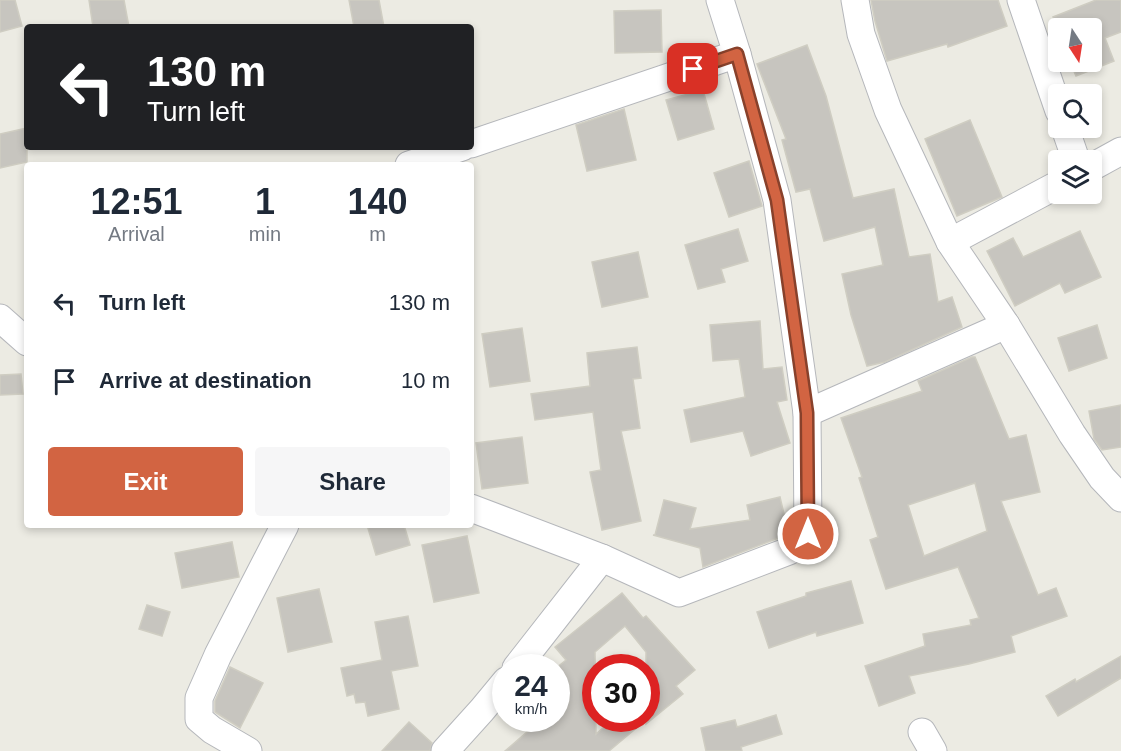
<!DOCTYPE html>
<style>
:root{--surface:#fff;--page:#f6f6f7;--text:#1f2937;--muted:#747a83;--accent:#d26442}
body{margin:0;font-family:Helvetica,sans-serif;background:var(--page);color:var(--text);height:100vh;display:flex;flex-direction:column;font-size:22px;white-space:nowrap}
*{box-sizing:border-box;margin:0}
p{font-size:20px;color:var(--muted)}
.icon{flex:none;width:33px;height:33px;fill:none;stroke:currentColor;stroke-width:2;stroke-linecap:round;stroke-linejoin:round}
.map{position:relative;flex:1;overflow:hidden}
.drawer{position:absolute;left:24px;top:162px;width:450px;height:366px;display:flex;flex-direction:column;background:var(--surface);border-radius:6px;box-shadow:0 3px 9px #0003}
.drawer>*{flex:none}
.hud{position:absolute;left:24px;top:24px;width:450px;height:126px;border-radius:6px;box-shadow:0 3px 9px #0003;background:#202124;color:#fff;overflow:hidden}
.needle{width:39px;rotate:168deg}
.buttons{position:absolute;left:1048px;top:18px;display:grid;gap:12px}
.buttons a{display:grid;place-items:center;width:54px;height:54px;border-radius:6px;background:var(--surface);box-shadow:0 3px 9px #0003;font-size:30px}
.speed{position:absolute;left:492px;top:654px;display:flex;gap:12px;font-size:30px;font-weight:700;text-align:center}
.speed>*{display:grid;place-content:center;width:78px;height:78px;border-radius:50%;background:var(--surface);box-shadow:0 3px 9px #0003;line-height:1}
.speed small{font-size:15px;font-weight:400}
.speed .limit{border:9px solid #d22;background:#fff;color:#111}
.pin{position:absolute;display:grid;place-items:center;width:51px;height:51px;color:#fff;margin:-26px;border-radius:12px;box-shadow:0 3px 9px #0006}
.me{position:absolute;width:66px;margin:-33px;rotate:0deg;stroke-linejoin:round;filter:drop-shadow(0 0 4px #0008)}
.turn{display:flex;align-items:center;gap:21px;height:126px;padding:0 24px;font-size:27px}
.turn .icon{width:78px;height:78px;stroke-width:2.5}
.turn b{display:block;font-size:42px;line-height:51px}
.eta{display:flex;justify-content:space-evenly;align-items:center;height:102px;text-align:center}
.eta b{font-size:36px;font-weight:600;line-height:42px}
.primary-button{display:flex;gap:12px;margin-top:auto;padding:12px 24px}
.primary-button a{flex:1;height:69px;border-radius:6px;background:var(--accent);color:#fff;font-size:24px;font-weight:600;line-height:69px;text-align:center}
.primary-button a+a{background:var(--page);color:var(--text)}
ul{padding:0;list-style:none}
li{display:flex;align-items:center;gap:18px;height:78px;padding:0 24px}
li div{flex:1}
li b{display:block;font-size:22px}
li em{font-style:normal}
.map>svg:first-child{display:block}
.building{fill:#c7c5bf;stroke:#cfcdc2;stroke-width:1.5;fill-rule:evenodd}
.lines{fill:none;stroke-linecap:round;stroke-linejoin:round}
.minor-casing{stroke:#b5b7bb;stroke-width:29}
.minor{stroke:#fff;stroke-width:27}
.route-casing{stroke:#88412b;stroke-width:15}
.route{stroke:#d26442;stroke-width:10}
</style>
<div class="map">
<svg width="1121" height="751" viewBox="0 0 1121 751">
<rect width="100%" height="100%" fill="#ecebe3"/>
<g class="building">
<polygon points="0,0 15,0 22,26 0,32"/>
<polygon points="89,0 124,0 129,27 93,27"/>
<polygon points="349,0 379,0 384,27 354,27"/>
<polygon points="871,0 998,0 1007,26 948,47 947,44 887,61 875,21"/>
<polygon points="1096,0 1121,0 1121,32 1105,38 1114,61 1076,76 1070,62 1092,62 1092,28 1059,28 1059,33 1053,17"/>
<polygon points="661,10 662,52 615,53 614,11"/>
<polygon points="807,45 826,96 853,198 894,189 909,257 930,254 938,302 952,297 962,327 885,362 867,366 851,315 842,274 883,265 875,227 824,241 810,189 796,192 782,140 786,139 757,64"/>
<polygon points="703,90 714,129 678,140 666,100"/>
<polygon points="624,109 636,160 587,171 576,125"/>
<polygon points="970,120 1002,197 957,216 925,139"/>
<polygon points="27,128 27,162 0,168 0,134"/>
<polygon points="749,161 762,206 729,217 714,173"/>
<polygon points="738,229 748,261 721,269 725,282 698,289 685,245"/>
<polygon points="1080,231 1101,277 1065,293 1060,283 1015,306 987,251 1013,238 1023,257"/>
<polygon points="638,252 648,297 602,307 592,262"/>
<polygon points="760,321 763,369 782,367 787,400 777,402 790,443 751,456 743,431 691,442 684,410 745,397 739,359 713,361 710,325"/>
<polygon points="1097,325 1107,358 1069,371 1058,338"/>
<polygon points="522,328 530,381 490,387 482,334"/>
<polygon points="637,347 641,378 633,379 640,428 621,431 641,521 602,530 590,472 601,470 593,412 535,420 531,394 590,386 587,353"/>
<path d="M972 357H975L1009 439 1026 435 1040 492 1001 501 1038 595 1056 588 1067 616 1011 636 1015 652 969 664 909 676 915 693 879 706 865 666 925 646 923 634 971 625 970 620 979 618 958 567 886 589 870 540 878 537 859 478 862 477 841 418 922 391 918 381ZM975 483 987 531 924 556 908 505Z"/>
<polygon points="21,374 23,394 0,395 0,375"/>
<polygon points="1121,405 1121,447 1102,450 1094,439 1089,411"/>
<polygon points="522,437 528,483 482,489 476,443"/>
<polygon points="780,497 788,531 781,537 703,567 700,548 653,535 655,535 664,500 696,508 690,529 750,520 747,505"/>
<polygon points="367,525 404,525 410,545 376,555"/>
<polygon points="467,536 479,593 434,602 422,545"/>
<polygon points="232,542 239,577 182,588 175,553"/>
<polygon points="851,581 863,623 817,636 816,632 769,648 757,612 806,596 806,593"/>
<polygon points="319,589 332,642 288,652 277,598"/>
<path d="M622 593 643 618 646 616 695 670 676 686 683 694 646 724V720L609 751H505L543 718H556V668L566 660 555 647ZM625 626 646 652V718H614L596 734 595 652Z"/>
<polygon points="147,605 170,612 162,636 139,629"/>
<polygon points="408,616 418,666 391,671 399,709 368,716 365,702 356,703 354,694 347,696 341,668 382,660 375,622"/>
<polygon points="1121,656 1121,678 1058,716 1046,696 1075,679 1076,682"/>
<polygon points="230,667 263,683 240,728 215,712 215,701"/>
<polygon points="776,715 782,734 741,747 742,751 706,751 701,728 735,720 737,727"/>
<polygon points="409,722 432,743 430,751 382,751"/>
</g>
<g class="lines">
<defs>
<g id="minor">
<polyline points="855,0 861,34 888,110 950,242 1006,325 1072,434 1102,478 1121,498"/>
<polyline points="1021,0 1059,111"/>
<polyline points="1065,128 1076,160"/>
<polyline points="471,144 737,54"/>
<polyline points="409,165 462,147"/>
<polyline points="1092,167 1121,151"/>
<polyline points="950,242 1059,184"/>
<polyline points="0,318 27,342"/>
<polyline points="807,413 1006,325"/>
<polyline points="471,508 602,558 679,593 789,551 808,534 807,413 777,200 737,54 720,0"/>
<polyline points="516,668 602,558"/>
<polyline points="922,732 933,751"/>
<polyline points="248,751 212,730 199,719 199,698 218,655 285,525"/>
<polyline points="445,751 482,710 506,681"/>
</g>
</defs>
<use href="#minor" class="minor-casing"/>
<use href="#minor" class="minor"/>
</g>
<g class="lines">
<defs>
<polyline id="route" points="693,69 737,54 777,200 807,413 808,534"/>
</defs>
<use href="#route" class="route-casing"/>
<use href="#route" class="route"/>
</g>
</svg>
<div class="buttons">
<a><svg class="needle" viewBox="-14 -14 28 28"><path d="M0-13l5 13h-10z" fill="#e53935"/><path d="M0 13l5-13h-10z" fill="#747a83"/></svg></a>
<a><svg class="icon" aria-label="search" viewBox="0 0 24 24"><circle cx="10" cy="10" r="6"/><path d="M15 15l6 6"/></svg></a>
<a><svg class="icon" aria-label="layers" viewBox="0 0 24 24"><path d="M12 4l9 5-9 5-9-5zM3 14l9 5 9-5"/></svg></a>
</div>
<div class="speed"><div>24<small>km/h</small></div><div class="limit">30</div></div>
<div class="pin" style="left:693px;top:69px;background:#d93025"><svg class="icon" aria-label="arrive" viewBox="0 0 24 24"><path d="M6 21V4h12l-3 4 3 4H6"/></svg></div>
<svg class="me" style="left:808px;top:534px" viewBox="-20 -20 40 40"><circle r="17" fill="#d26442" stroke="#fff" stroke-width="3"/><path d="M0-11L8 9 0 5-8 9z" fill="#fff"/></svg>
<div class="hud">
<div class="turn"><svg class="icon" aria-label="left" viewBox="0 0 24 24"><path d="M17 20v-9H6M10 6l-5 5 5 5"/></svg><div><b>130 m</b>Turn left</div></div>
</div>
<section class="drawer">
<div class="eta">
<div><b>12:51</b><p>Arrival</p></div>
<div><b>1</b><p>min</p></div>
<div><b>140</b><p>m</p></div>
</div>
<ul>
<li><svg class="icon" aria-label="left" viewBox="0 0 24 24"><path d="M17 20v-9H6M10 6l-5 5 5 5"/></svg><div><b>Turn left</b></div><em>130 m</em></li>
<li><svg class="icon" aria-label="arrive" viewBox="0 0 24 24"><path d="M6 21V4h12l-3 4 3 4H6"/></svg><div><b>Arrive at destination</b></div><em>10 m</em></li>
</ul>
<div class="primary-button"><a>Exit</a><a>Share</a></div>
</section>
</div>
